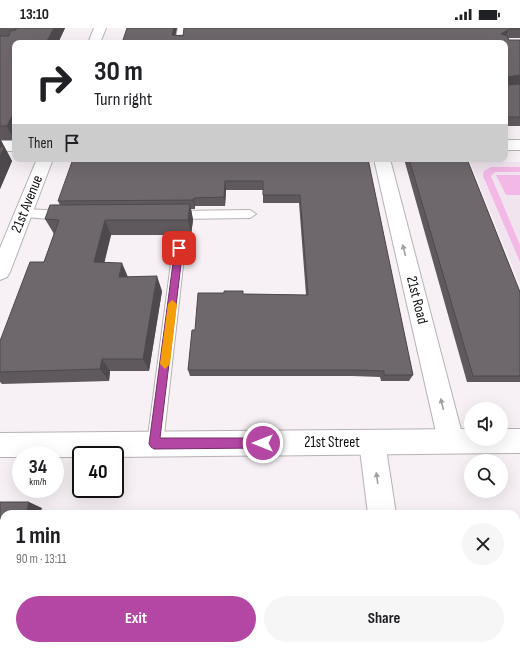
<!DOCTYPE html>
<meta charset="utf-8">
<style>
:root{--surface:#fff;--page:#f6f6f6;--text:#202124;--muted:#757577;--accent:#b446a4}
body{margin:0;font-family:"Sofia Sans Condensed",sans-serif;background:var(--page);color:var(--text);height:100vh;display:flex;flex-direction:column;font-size:15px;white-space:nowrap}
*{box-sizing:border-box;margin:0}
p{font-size:13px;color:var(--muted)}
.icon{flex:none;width:22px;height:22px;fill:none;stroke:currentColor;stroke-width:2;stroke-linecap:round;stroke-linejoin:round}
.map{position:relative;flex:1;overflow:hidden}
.sheet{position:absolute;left:0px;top:482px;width:520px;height:140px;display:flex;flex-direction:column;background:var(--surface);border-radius:12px 12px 0 0;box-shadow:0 4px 16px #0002}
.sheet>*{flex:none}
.top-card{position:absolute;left:12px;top:12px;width:496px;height:122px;border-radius:8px;box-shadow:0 4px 16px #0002;background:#fff;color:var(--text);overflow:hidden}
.controls{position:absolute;left:464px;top:374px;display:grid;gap:8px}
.controls a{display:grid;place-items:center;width:44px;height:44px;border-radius:50%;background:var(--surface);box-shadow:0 4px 16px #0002;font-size:20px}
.speed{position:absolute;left:12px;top:418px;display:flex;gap:8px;font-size:20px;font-weight:700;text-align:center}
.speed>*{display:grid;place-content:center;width:52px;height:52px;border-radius:50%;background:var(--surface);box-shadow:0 4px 16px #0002;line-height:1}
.speed small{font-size:10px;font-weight:400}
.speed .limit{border:2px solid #111;border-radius:6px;background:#fff;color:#111}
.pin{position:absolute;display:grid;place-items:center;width:34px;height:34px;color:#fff;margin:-17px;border-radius:8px;box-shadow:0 2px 6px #0006}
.me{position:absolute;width:44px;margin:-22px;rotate:270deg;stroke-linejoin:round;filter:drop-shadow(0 0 3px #0008)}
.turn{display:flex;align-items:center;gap:14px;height:84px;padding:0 16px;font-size:18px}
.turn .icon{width:52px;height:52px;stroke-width:2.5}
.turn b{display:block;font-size:28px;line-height:34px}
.then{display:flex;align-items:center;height:38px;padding:0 16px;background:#0003;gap:8px;font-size:15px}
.round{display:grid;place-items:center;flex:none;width:42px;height:42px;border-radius:21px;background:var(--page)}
.overview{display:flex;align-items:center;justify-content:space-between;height:68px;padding:0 16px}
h1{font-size:24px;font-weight:700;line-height:30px}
.button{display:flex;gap:8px;margin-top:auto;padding:8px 16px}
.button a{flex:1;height:46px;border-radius:24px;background:var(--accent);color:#fff;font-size:16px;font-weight:700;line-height:46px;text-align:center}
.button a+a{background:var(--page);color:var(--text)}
.status{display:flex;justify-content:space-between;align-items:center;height:28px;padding:0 20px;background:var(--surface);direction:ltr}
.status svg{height:11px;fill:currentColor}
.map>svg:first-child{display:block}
.built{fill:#f1e4ee}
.green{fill:#f3b8e6}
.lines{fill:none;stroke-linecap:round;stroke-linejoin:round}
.service-casing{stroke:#b7b1b6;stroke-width:2}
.minor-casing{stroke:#b7b1b6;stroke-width:2}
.tertiary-casing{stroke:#b7b1b6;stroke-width:2}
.service{fill:#fff;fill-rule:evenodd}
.minor{fill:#fff;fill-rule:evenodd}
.tertiary{fill:#fff;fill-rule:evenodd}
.wall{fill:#5f595d}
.shaded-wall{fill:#4d494c}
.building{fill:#6e686c;stroke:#4d494c}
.oneway{fill:#a1a0a1}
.route{fill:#b446a4;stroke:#752e6b}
.slow{fill:#f59e0b}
.labels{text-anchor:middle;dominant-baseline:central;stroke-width:3.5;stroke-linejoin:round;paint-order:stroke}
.street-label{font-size:15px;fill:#131113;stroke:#fff}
</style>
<div class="status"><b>13:10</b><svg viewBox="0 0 49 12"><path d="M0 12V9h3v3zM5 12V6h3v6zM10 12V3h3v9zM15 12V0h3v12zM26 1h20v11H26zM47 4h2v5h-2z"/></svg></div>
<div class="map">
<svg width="520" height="622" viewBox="0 0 520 622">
<rect width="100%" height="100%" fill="#f7f1f6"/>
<polygon class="built" points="470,134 520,134 520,257"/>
<g class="green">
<polygon points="491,139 520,139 520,144 495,144 491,148 520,217 520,234 483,148 484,143"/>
<polygon points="496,147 520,147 520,167 506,167"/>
</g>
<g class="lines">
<defs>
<g id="service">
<polygon points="178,0 186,0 183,15 175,15"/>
<path d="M24 181 65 183 71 187C67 193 22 191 18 185Z"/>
<polygon points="250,182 256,186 250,190 174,191 168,187 174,183"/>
<polygon points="179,215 183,217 185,220 163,416 161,422 155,424 149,422 147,416 173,220 175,217"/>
<rect x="216" y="618" width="20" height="4"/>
</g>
<g id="minor">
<polygon points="94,0 106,0 100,15 88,15"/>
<rect x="505" y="112" width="15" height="10"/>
<rect x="0" y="113" width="15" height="10"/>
<polygon points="37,131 53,131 10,244 7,249 0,252 0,220"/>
<polygon points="374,131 390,131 464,413 460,422 451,425 442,422 438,413"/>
<polygon points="372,402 381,405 385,414 396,486 368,486 359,414 363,405"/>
<polygon points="384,618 416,618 417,622 385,622"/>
</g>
<polygon id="tertiary" points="471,401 471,411 501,411 501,401 520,401 520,425 115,429 115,427 81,427 81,429 55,429 55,427 21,427 21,429 0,429 0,405"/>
</defs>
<use href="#service" class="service-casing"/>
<use href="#minor" class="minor-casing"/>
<use href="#tertiary" class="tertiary-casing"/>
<use href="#service" class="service"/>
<use href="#minor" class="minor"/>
<use href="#tertiary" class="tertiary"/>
</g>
<g class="wall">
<polygon points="0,0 65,0 58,15 15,15 14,112 1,112 12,133 0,161"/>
<polygon points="177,0 175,7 520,0 520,10 508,10 509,12 520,12 520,98 505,98 505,15 122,15"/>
<polygon points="368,131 413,347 409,353 381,353 380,349 352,348 190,348 188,342 195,302 243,266 306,267 299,175 263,175 263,162 226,162 225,178 195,178 195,181 191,181 193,192 191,207 111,207 104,234 128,249 162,263 149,343 110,343 109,353 2,356 0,354 0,313 44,234 54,206 45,191 60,177 58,173"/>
<polygon points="404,131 467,131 520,264 520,354 467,354"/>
<polygon points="464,618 516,618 520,622 464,622"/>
</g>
<g class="shaded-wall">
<polygon points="54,0 65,0 58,15 46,15"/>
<polygon points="174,0 177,0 174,15 172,7"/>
<polygon points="509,1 505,10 501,6"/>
<polygon points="520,47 520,56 505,58 508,49"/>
<polygon points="15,82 15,110 14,112 7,98"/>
<polygon points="0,111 12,133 0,161"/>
<polygon points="225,153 226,162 225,178 224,169"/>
<polygon points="194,170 195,178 195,181 193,172"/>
<polygon points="190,176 193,192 191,207 188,192"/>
<polygon points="105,192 111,207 101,249 94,234"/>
<polygon points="122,235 128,249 119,249"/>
<polygon points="157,248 162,263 149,343 143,331"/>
<polygon points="102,331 110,343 109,353 100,341"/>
<polygon points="29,474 42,480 40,486 26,486"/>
<polygon points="23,618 38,618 37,622 22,622"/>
</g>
<g class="building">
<polygon points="16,0 54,0 46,15 15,15 15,82 7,98 0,98 0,8 9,8 10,3 16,2"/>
<polygon points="127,0 174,0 172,7 183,8 184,0 520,0 520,1 509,1 501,6 507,8 509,12 520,12 520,47 508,49 509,57 520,56 520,89 505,89 505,15 122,15"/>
<polygon points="0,119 4,119 0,129"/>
<polygon points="73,131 368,131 413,347 384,347 384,343 355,342 188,342 192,302 195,302 198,265 224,265 224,263 243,263 243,266 308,267 300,167 263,167 263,153 225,153 224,169 194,170 193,172 58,173"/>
<polygon points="409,131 467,131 520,264 520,348 473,348"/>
<polygon points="190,176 188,192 105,192 94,234 122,235 119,249 157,248 143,331 102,331 100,341 0,344 0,313 30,234 44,234 59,192 45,191 50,177"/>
<polygon points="0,474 29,474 26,486 4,486 4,618 23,618 22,622 0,622"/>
<rect x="516" y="494" width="4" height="54"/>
<polygon points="516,558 520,572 520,622 474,622 473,618 516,618"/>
</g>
<defs><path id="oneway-solid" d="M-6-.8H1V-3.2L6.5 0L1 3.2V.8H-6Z"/></defs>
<g class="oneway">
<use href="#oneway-solid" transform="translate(404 222) rotate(-104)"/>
<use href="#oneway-solid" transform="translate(442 376) rotate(-104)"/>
<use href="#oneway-solid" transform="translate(377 450) rotate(-98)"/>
</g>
<polygon class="route" points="179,217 183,220 160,410 263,410 267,411 268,415 267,419 263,420 154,421 151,419 149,416 175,220"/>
<polygon class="slow" points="172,272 177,276 170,336 165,341 160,336 168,276"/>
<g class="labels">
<g class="street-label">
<text transform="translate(27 176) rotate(-68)">21st Avenue</text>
<text transform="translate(417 272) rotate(76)">21st Road</text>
<text x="332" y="414">21st Street</text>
</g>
</g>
</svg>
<div class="controls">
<a><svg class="icon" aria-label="sound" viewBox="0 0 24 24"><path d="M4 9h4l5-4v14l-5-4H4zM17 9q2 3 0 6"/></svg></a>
<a><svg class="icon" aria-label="search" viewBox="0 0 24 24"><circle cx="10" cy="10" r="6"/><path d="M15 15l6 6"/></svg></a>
</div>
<div class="speed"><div>34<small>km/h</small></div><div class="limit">40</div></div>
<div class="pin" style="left:179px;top:220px;background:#d93025"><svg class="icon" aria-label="arrive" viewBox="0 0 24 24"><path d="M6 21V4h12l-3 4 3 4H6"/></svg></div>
<svg class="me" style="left:263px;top:415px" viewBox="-20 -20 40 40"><circle r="17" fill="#b446a4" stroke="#fff" stroke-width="3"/><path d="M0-11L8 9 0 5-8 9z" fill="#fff"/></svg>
<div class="top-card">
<div class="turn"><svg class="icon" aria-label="right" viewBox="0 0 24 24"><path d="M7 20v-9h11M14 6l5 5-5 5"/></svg><div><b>30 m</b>Turn right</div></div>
<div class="then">Then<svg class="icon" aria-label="arrive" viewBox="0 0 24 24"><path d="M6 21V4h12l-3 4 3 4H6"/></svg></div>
</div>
<section class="sheet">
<div class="overview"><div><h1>1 min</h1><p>90 m · 13:11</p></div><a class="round"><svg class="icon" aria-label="close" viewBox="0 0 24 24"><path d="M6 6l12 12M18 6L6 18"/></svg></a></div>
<div class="button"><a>Exit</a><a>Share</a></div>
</section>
</div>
